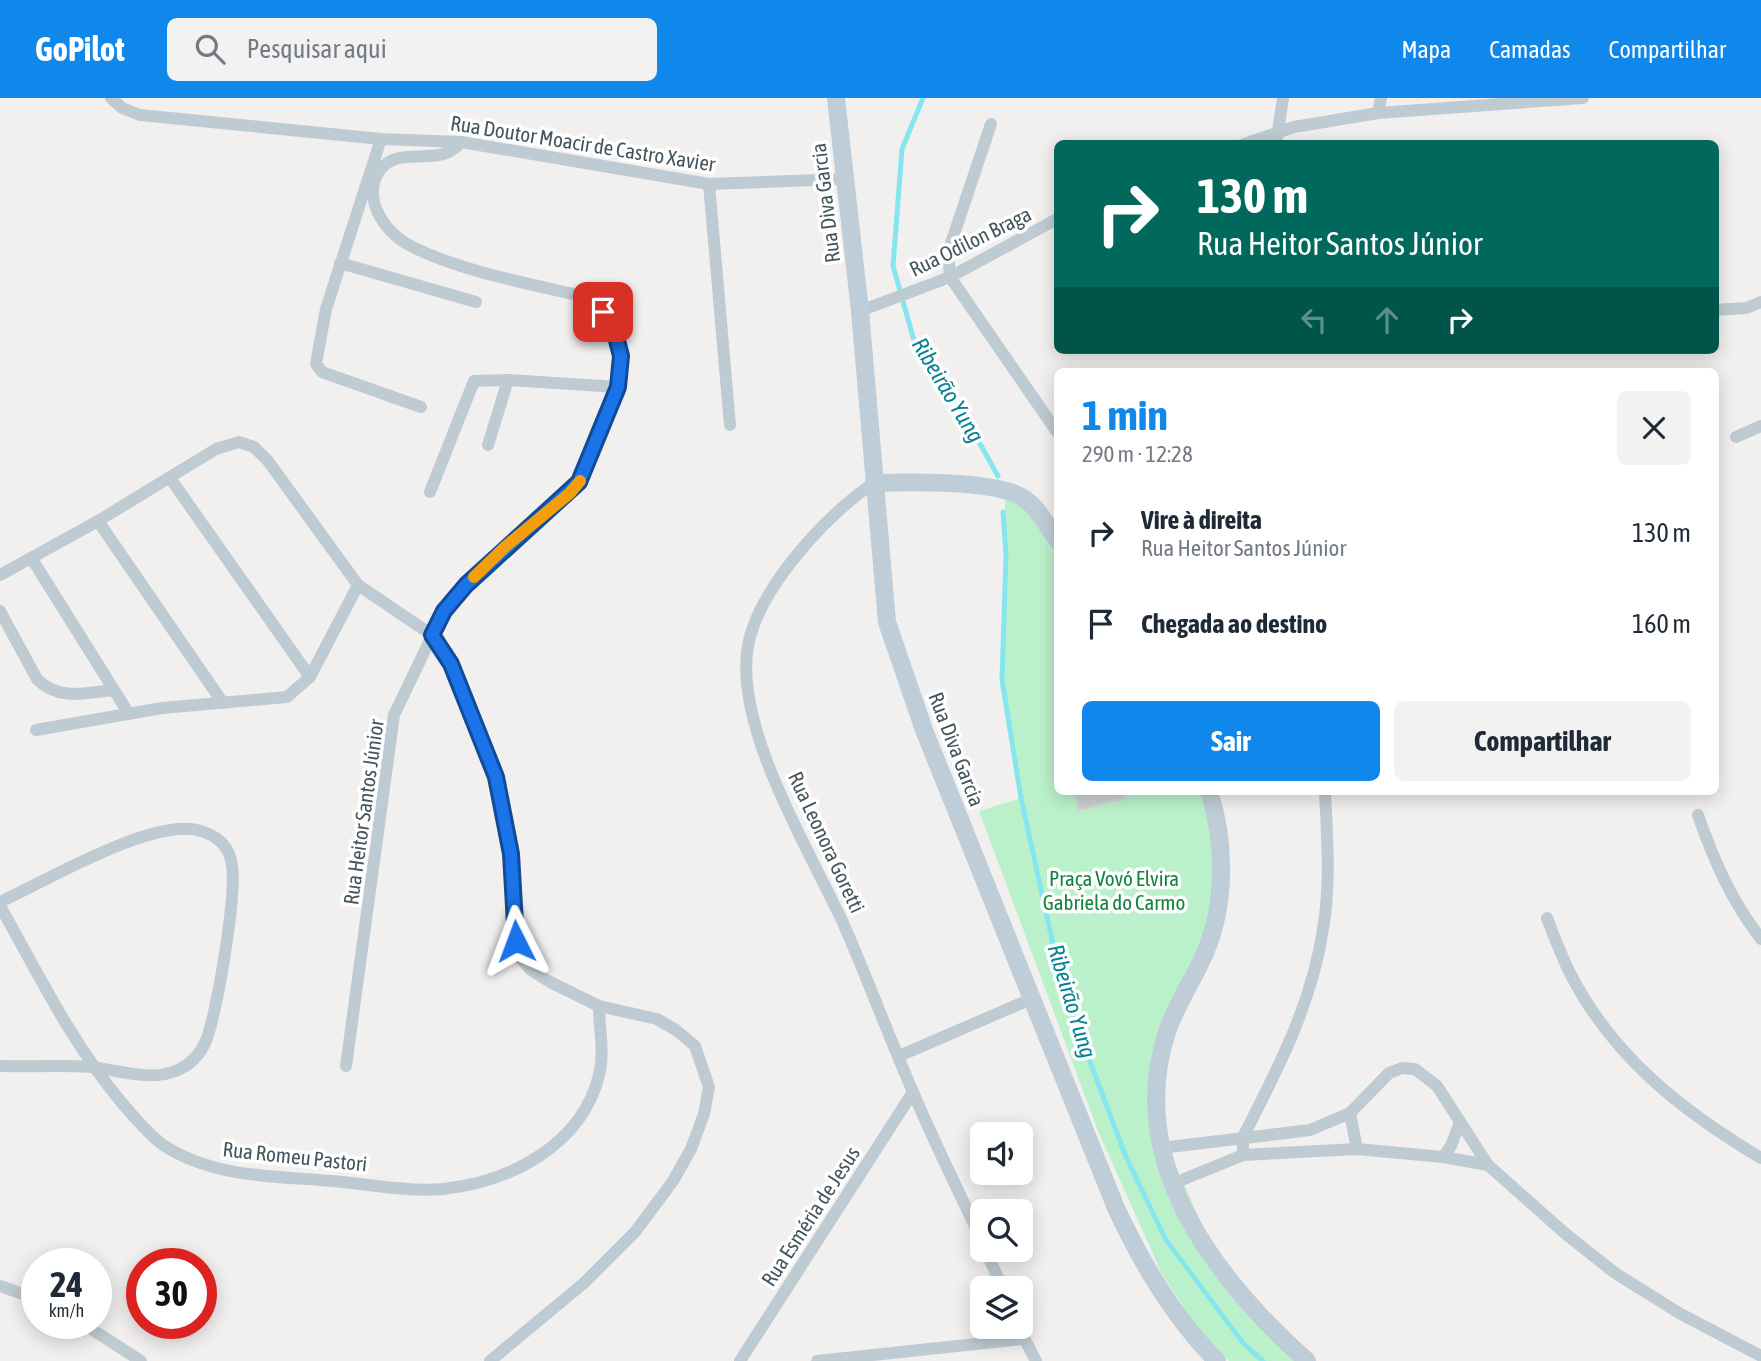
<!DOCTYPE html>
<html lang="pt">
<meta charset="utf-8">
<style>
:root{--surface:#fff;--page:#f2f2f3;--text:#1f2937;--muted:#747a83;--accent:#1087ea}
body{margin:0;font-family:"Asap Condensed",sans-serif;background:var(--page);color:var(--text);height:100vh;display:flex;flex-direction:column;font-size:26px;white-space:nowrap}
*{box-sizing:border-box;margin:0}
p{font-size:23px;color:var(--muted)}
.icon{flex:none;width:38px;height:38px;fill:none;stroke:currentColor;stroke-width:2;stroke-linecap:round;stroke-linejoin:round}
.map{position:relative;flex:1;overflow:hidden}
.panel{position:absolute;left:1054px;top:270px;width:665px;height:427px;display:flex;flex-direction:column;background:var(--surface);border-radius:10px;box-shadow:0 4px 18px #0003}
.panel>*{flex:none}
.hud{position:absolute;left:1054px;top:42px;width:665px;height:214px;border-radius:10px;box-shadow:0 4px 18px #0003;background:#00695c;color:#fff;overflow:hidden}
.controls{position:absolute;left:970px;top:1024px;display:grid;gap:14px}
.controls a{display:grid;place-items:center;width:63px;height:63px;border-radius:10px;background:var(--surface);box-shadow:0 4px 18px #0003;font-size:35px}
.speed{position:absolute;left:21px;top:1150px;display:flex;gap:14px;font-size:35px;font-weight:700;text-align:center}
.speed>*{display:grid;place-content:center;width:91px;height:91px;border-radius:50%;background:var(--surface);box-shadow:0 4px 18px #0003;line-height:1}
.speed small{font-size:18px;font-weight:400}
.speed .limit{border:10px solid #d22;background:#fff;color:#111}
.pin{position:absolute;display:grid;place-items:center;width:60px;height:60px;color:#fff;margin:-30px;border-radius:14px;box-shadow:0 4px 10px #0006}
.me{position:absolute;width:77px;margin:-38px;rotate:357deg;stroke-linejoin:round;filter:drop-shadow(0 0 5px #0008)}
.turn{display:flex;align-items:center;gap:24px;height:147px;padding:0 28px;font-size:32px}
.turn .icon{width:91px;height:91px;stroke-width:2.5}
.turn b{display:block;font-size:49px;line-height:60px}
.lanes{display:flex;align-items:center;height:66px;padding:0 28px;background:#0003;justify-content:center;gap:35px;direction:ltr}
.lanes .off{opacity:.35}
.round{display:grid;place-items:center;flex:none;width:74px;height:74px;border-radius:10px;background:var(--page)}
.overview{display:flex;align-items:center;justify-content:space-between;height:119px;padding:0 28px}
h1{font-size:42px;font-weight:700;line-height:52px;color:var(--accent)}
.primary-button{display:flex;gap:14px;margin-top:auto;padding:14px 28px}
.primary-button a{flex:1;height:80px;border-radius:10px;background:var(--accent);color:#fff;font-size:28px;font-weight:700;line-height:80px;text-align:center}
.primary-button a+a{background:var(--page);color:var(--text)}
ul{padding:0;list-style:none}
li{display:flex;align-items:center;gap:21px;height:91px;padding:0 28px}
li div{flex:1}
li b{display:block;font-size:26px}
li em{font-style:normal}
header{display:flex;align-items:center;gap:42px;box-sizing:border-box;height:98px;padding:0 35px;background:var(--accent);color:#fff}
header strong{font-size:33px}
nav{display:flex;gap:38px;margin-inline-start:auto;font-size:24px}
.search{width:490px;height:63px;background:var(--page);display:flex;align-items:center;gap:18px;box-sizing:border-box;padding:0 24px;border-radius:10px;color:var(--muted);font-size:26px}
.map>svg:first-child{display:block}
.green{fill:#bbf1ca}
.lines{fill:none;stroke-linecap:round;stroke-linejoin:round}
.stream{stroke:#86e6f0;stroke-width:5}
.building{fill:#cbcfd4;stroke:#d2d6db;stroke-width:2}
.street{stroke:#bfcbd2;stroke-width:12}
.secondary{stroke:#becdd7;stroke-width:18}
.route-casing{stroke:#114b97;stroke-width:18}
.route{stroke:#1a73e8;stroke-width:12}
.slow{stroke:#f59e0b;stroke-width:12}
.labels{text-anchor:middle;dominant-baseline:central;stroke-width:7;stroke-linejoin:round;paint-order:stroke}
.street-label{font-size:21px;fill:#46555d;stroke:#fff}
.park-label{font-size:21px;fill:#12833e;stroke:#fff}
.water-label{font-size:23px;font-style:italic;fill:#078391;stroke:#fff}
</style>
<header>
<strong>GoPilot</strong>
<div class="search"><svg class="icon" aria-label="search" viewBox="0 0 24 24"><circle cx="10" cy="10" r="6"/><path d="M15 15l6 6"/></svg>Pesquisar aqui</div>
<nav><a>Mapa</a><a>Camadas</a><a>Compartilhar</a></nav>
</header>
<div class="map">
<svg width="1761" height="1263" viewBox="0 0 1761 1263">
<rect width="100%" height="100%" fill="#f2efef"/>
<polygon class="green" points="1005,397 1024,409 1057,450 1057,693 1206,693 1217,781 1199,851 1185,876 1159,1010 1173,1062 1209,1142 1304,1263 1229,1263 1197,1229 1162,1176 1098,1033 979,713 1021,700 1002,582"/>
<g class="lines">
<g class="stream">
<polyline points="923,0 902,51 893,168 915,246 941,276 998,378"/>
<polyline points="1003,414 1006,457 1002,582 1021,700 1063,892 1126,1059 1166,1142 1243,1245 1263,1263"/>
</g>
</g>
<polygon class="building" points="1075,693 1123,693 1125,700 1079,712"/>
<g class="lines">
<g class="street">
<polyline points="111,0 122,10 140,17 381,41 461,44 709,86 845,81"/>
<polyline points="1378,15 1381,0"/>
<polyline points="991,26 948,154 950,179 1057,334"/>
<polyline points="381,41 326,211 316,266 322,274 421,309"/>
<polyline points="1244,46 1294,29 1378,15 1583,0"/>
<polyline points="1276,46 1283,0"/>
<polyline points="709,86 730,327"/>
<polyline points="340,165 476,204"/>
<polyline points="1715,212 1746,210 1761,204"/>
<polyline points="860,213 950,179 1057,121"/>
<polyline points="1736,339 1761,328"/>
<polyline points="488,347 508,282"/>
<polyline points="170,380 310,579"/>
<path d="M874 385C826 416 753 496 747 555 738 637 810 753 844 827 868 882 889 939 913 994 934 1044 959 1094 982 1143"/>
<polyline points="430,394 474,283 508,282 618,289"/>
<polyline points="98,423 223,605"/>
<polyline points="32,461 129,616"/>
<polyline points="0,477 98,423 216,351 239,344 254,349 268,363 358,487 432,537 451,566 496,679 511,756 519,858 531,872 550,884 599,908 657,921 676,932 695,948 709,989 704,1016 691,1051 673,1083 635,1134 584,1185 490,1263"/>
<path d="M0 513 37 581C58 603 86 595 113 592"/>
<polyline points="36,632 162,610 287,599 310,579 358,487"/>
<path d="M1698 717C1714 763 1731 802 1761 841"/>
<path d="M0 804C46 783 150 721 197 732 214 736 227 745 231 762 239 790 217 910 207 940 202 954 192 965 180 971 153 985 119 972 91 969 61 967 30 969 0 968"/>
<path d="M0 808C38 875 72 946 122 1005 135 1020 148 1036 163 1047 214 1080 274 1078 332 1083 367 1086 408 1094 443 1091 510 1084 582 1047 599 977 605 954 599 931 599 908"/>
<path d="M1547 820C1554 838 1561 857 1570 875 1612 958 1682 1013 1761 1060"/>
<polyline points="899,958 1031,901"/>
<path d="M346 968 394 617 444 513 505 449 579 384 618 289 621 258 614 231 603 214 578 197C526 185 456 172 409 147 384 134 361 99 380 72 400 45 439 72 461 44"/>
<polyline points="1350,1015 1357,1051"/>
<polyline points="1161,1050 1310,1032 1350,1015 1389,975 1402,970 1415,971 1437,988 1488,1067 1567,1137 1615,1175 1679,1215 1761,1258"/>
<path d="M1243 1057V1039C1277 973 1312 906 1323 831 1331 785 1327 739 1325 693"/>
<polyline points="1443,1059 1451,1048 1460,1024"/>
<polyline points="1172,1086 1243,1057 1357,1051 1443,1059 1488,1067"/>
<polyline points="985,1152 1003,1190"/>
<polyline points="0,1188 37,1201"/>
<polyline points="82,1225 141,1263"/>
<polyline points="1018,1228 1036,1263"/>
<polyline points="740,1263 913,994"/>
<polyline points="817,1263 1023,1241"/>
</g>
<g class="secondary">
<path d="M836 0 860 213 887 524 924 632 1116 1110C1142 1166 1173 1219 1217 1263"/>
<path d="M874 385C907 384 997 382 1023 400 1038 409 1047 428 1057 442"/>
<path d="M1209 693C1225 742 1226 802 1207 850 1196 878 1178 903 1168 931 1123 1062 1214 1180 1307 1263"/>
</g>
</g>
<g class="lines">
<defs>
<polyline id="route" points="516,843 511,756 496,679 451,566 432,537 444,513 466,487 579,384 618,289 621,258 614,231 603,214"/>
</defs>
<use href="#route" class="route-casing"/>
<use href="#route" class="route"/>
<polyline class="slow" points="474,479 505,449 570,395 580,383"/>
</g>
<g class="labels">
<g class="street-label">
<text transform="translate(583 45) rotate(9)">Rua Doutor Moacir de Castro Xavier</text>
<text transform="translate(825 105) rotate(-97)">Rua Diva Garcia</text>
<text transform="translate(970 143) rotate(-26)">Rua Odilon Braga</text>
<text transform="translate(957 651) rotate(69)">Rua Diva Garcia</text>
<text transform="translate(363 714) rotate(-82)">Rua Heitor Santos Júnior</text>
<text transform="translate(827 744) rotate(65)">Rua Leonora Goretti</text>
<text transform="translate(295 1058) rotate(6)">Rua Romeu Pastori</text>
<text transform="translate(810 1118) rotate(-57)">Rua Esméria de Jesus</text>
</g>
<g class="park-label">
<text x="1114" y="780">Praça Vovó Elvira<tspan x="1114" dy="24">Gabriela do Carmo</tspan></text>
</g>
<g class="water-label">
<text transform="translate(948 292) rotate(59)">Ribeirão Yung</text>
<text transform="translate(1072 903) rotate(73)">Ribeirão Yung</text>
</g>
</g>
</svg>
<div class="controls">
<a><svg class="icon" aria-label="sound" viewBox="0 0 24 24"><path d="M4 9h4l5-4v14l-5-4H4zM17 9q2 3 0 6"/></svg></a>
<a><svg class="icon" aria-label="search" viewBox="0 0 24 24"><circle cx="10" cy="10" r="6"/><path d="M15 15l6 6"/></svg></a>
<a><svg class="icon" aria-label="layers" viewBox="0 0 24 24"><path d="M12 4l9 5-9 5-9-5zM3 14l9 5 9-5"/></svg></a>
</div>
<div class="speed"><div>24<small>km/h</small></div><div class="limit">30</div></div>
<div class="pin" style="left:603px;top:214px;background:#d93025"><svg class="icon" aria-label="arrive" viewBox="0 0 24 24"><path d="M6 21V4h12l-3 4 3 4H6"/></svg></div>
<svg class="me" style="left:516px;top:843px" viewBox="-20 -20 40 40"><path d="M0-17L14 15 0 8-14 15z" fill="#1a73e8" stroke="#fff" stroke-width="4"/></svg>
<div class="hud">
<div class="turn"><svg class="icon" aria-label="right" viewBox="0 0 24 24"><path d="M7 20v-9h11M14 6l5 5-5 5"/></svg><div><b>130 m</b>Rua Heitor Santos Júnior</div></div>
<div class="lanes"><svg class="icon off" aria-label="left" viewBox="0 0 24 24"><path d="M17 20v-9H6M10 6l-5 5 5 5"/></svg><svg class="icon off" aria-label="ahead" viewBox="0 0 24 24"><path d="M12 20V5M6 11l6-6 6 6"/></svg><svg class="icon" aria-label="right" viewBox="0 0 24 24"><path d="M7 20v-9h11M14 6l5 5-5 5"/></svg></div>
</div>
<section class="panel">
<div class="overview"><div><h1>1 min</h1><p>290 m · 12:28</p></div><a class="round"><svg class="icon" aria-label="close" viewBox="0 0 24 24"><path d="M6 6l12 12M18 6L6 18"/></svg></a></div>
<ul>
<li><svg class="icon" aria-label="right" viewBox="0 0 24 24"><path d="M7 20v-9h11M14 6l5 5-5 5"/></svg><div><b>Vire à direita</b><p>Rua Heitor Santos Júnior</p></div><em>130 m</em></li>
<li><svg class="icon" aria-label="arrive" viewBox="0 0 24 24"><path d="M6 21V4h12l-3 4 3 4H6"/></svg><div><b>Chegada ao destino</b></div><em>160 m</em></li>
</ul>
<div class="primary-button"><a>Sair</a><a>Compartilhar</a></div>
</section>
</div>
